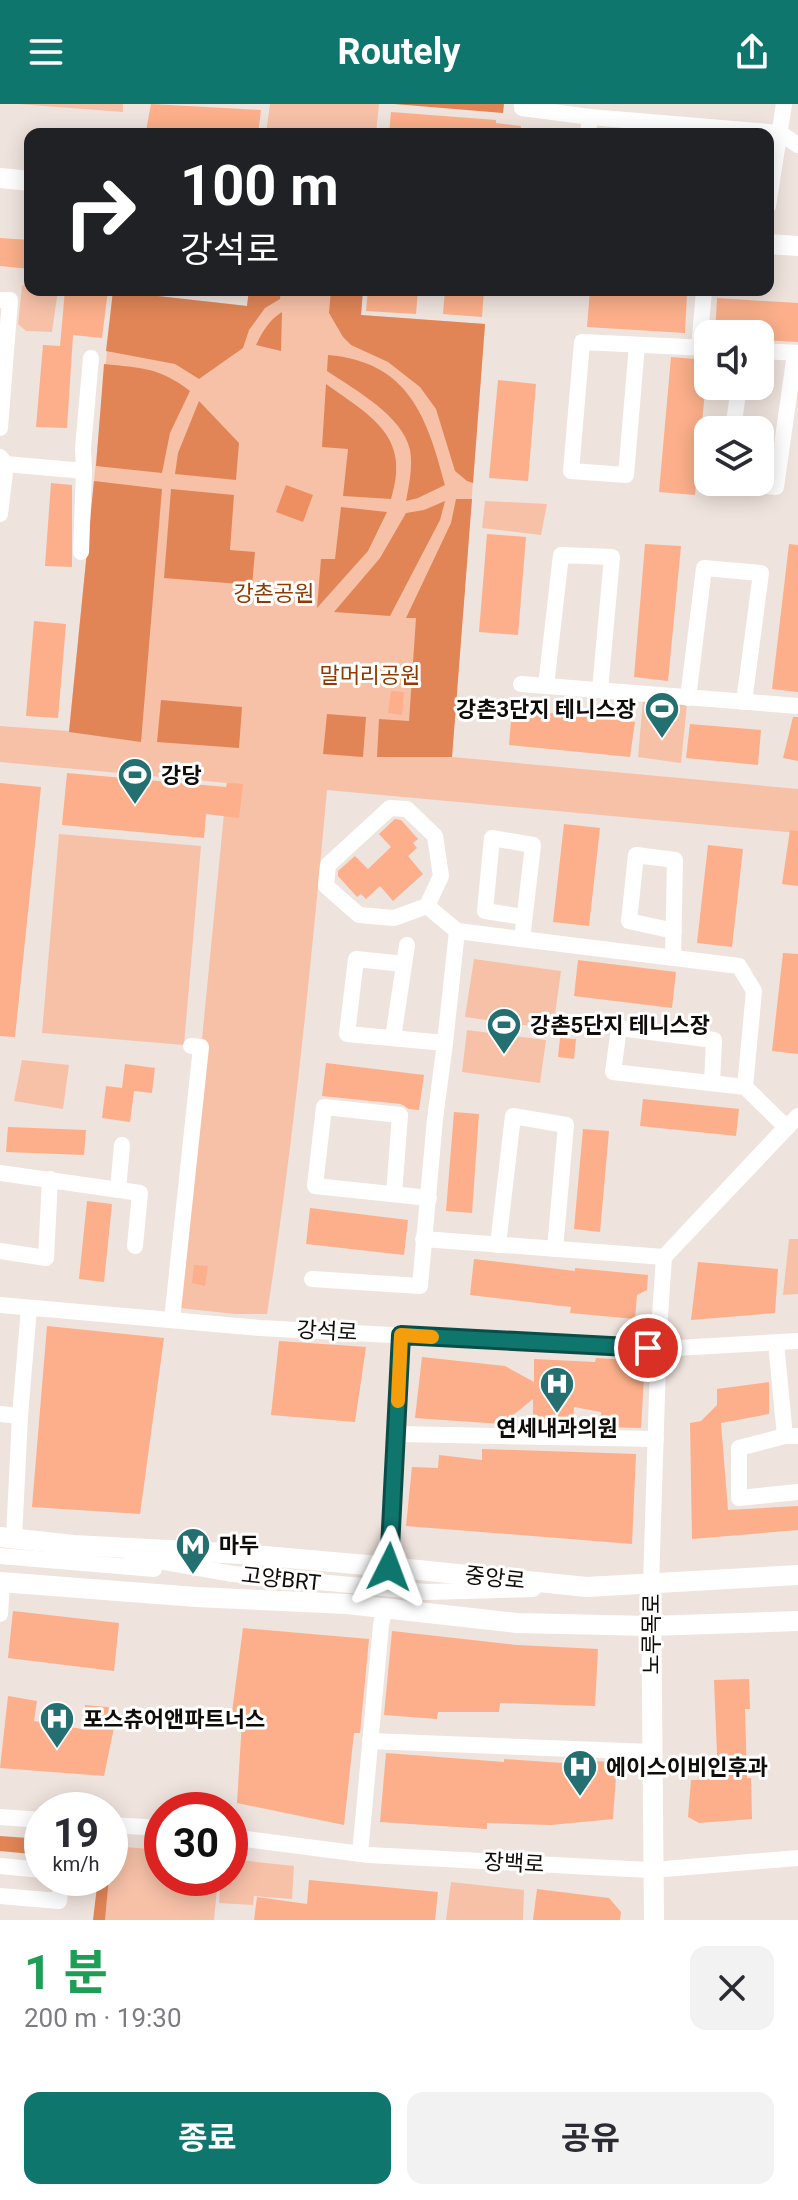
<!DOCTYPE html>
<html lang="ko">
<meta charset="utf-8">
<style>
:root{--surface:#fff;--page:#f2f2f3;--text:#2b2b33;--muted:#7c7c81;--accent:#0f766e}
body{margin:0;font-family:Roboto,"Noto Sans KR",sans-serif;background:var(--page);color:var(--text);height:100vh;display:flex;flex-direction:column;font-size:30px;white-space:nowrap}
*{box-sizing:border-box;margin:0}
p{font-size:26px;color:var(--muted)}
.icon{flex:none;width:44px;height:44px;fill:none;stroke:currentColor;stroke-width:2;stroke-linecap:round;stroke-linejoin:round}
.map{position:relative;height:1816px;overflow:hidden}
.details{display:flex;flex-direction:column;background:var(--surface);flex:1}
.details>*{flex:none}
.guide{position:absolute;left:24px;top:24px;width:750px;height:168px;border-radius:16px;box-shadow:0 4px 20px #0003;background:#202124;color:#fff;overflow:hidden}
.fabs{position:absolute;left:694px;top:216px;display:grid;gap:16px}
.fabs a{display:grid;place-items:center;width:80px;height:80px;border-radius:16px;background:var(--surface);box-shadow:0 4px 20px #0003;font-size:40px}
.speed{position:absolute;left:24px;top:1688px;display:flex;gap:16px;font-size:40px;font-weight:700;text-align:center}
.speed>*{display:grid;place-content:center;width:104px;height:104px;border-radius:50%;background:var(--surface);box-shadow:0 4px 20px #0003;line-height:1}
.speed small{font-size:20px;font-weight:400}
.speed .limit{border:12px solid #d22;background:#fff;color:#111}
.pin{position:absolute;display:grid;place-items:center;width:68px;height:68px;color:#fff;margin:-34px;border:4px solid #fff;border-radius:50%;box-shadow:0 2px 8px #0007}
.me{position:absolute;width:88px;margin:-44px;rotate:3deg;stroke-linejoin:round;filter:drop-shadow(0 0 6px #0008)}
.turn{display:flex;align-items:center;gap:28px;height:168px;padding:0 24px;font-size:36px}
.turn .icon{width:104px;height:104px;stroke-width:2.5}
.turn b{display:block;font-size:56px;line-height:68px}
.round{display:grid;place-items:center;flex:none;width:84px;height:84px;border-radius:16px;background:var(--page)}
.summary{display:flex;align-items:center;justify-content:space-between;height:136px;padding:0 24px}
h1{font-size:48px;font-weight:700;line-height:60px;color:#1e9e55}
.button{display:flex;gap:16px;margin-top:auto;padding:16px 24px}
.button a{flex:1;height:92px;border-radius:16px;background:var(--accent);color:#fff;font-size:32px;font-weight:700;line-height:92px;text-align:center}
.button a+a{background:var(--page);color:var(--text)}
header{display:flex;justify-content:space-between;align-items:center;height:104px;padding:0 24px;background:var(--accent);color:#fff;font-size:36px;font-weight:700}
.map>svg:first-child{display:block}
.green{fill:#f7c1a8}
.forest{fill:#e18557}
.water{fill:#ed8f61}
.building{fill:#fcaf8a}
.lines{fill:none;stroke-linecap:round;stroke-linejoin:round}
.minor{stroke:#fff;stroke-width:16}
.major{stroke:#fff;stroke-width:20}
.route-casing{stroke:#0a4d48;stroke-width:20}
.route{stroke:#0f766e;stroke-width:14}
.slow{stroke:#f59e0b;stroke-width:14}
.labels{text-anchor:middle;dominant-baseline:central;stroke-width:6;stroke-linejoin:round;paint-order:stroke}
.park-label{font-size:22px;fill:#8e3a00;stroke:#fff}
.poi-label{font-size:22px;font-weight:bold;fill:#100c0a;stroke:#fff;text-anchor:start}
.street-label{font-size:22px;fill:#100c0a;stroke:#fff}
</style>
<header><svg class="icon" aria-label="menu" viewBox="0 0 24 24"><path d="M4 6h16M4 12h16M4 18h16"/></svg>Routely<svg class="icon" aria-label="share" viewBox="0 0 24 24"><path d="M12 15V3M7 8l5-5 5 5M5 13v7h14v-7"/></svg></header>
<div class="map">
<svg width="798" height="1816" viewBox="0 0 798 1816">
<rect width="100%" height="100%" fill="#efe3dd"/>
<g class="green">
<polygon points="18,0 123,0 123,8"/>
<polygon points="270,0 379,0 376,30 266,30"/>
<polygon points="30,177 30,186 58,186 52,228 26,227 18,220 22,182"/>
<path d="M249 186H363L361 211 485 220 452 653 798 685V729L327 686C311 861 294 1036 267 1210H235L180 1204 206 936 202 935 227 679 0 658V622L69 627 113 187 247 202Z"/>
<polygon points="485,397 547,400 541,431 482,424"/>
<polygon points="643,596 687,601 681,659 638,653"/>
<polygon points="59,730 201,742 184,941 42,929"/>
<polygon points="474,855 561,867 553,925 465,913"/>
<polygon points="467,926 546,936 540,979 462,968"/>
<polygon points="22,956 69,961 63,1005 14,997"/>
<polygon points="789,1135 798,1135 798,1190 783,1191"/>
<polygon points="112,1742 162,1746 162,1774 218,1774 214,1816 105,1816"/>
<polygon points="230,1755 294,1762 292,1795 254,1792 253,1801 219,1799 221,1774 230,1774"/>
<polygon points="451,1778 524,1786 523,1816 446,1816"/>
</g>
<g class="forest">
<polygon points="394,0 504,0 503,9"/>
<polygon points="249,186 281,186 280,195 265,204 249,226 243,244 199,275 175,260 106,247 113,187 247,202"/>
<polygon points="331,186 363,186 361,211 485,220 473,379 467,377 455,367 436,305 420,283 388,258 351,241 343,233 329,209"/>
<path d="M282 208 281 247 256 241C262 228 270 215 282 208Z"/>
<path d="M328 251C409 258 427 313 445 381L418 394 406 397C409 381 413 362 410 346 403 312 354 285 327 267Z"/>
<path d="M104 260C141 264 159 263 190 287L170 329 162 369 96 362Z"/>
<path d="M326 280C372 313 411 332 391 395L343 392 348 345 322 343Z"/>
<polygon points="199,297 239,339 236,376 175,370 178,349"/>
<polygon points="94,377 162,385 141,638 69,628"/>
<polygon points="171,385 234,391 230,446 255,448 252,481 164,474"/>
<polygon points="456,395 472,395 452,653 377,653 379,615 409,617 416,514 406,514 451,419"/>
<polygon points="445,397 440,416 390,512 334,508 380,454 406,409 424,406"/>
<polygon points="341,403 387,408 368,447 317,504 321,455 335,455"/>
<polygon points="161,596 242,603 239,644 157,638"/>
<polygon points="327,610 366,613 363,653 323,650"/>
<polygon points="0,1732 42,1735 42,1751 0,1747"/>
<polygon points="98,1774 109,1774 105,1816 93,1816"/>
</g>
<polygon class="water" points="286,381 313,391 303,418 276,408"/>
<g class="building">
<polygon points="151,0 261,6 258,30 178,30 146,27"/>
<polygon points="391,8 496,16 496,19 521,22 520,30 389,30"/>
<polygon points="0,134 30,136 30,165 0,162"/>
<polygon points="65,186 108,186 102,234 73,231 67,324 36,323 43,241 60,242"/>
<polygon points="368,186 418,186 416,210 366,207"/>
<polygon points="445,186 484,186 482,213 443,210"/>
<polygon points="590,186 687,190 685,229 587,223"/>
<polygon points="717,194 798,199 798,238 760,236 760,230 715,230"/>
<polygon points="671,253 708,256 695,391 659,388"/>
<polygon points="498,276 536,280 528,377 489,374"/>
<polygon points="51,379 72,381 72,463 45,462"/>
<polygon points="487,430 526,433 518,531 479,528"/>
<polygon points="645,440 681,442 668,577 634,573"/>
<polygon points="789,440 798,441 798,588 772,585"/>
<polygon points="34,517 66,520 58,614 26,612"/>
<polygon points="391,587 404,588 402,611 388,609"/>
<polygon points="512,605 635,618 630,653 509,641"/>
<polygon points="793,613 798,613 798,657 783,654"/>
<polygon points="690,620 761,626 758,661 686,654"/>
<polygon points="67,669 226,683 227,679 243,680 239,714 206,710 204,734 62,721"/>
<polygon points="0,679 41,683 15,933 0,932"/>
<polygon points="395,715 401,716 418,735 413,739 417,744 408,752 423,770 393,797 380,782 366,795 361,790 357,793 338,772 338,767 355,752 368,765 391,743 379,730"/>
<polygon points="564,720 600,724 589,822 553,818"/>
<polygon points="790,726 798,727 798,782 782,780"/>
<polygon points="708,741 743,745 732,843 697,839"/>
<polygon points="783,849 798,850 798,950 772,947"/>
<polygon points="578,856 676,868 672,904 574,892"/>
<polygon points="560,934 576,935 574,955 558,953"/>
<polygon points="326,959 424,971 419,1006 409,1005 401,1000 322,992"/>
<polygon points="125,960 155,964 152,989 134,987 130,1018 102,1014 106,982 122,984"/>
<polygon points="643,995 739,1005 736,1032 640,1022"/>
<polygon points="454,1008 479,1010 472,1109 446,1107"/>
<polygon points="8,1023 86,1026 84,1051 6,1048"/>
<polygon points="583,1025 609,1027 600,1128 574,1125"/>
<polygon points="87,1097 112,1100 104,1178 79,1175"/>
<polygon points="310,1104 408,1116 404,1151 306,1140"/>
<polygon points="474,1155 575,1167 575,1164 648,1171 647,1186 637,1191 635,1215 570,1209 571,1203 470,1191"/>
<polygon points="698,1158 778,1165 775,1209 691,1216"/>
<polygon points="194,1161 208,1162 205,1182 192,1179"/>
<polygon points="47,1222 164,1234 140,1410 32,1403"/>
<polygon points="279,1237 366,1243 355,1318 271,1311"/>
<polygon points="422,1253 505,1262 534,1278 534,1255 595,1258 596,1254 645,1257 641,1324 602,1323 601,1308 574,1303 573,1322 533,1320 533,1295 502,1320 415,1314"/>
<polygon points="769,1278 769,1310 721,1319 728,1406 798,1402 798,1426 692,1435 690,1319 701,1317 717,1301 717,1285"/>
<polygon points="482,1345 636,1350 632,1440 406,1422 412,1363 438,1364 439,1351 482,1356"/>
<polygon points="13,1507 119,1519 114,1567 8,1554"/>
<polygon points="243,1524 369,1535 360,1629 354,1629 344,1721 237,1699 242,1617 231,1616"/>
<polygon points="392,1527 517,1541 598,1545 595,1602 500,1599 499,1608 438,1608 437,1615 384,1611"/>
<polygon points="749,1575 750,1605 745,1605 747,1674 751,1674 752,1715 699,1719 688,1713 691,1676 718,1675 714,1576"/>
<polygon points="8,1592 37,1597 34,1617 82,1625 85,1601 118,1604 104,1672 0,1664"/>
<polygon points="386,1649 504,1658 504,1655 563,1659 563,1656 617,1658 613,1715 551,1721 487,1719 487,1725 380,1718"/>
<polygon points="309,1776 438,1788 435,1816 254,1816 257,1793 307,1800"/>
<polygon points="537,1785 609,1794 621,1808 620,1816 533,1816"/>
</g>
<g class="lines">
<g class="minor">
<polyline points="522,0 522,4 590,13 780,29 798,41"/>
<polyline points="588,30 590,13"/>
<polyline points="768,102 784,0"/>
<polyline points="0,196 10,196 0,324"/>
<polyline points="637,241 626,371 571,367 582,238 708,244"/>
<polyline points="699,244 704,187"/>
<polyline points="760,247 798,249"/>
<polyline points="733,326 739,282"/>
<polyline points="0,353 6,360 84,367 83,344 91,254"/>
<polyline points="725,378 776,383 795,249"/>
<polyline points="0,410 6,360"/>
<polyline points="81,448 84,367"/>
<polyline points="521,580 798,602"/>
<polyline points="546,582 561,451 612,453 600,586"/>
<polyline points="688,594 704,464 761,469 744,598"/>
<polygon points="390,704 407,705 435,732 441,772 427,802 394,814 359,811 326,782 328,761"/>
<polyline points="427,802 457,827"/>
<polyline points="522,835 533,741 492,734 485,807 524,813"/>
<polyline points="673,854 675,756 636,751 629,817 674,827"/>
<polyline points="393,934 407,841"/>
<polyline points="445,939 457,827 739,862 754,887 745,983"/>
<polyline points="712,979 714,936 619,924 613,968 745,983 786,1023 664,1153 798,1012"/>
<polyline points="0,1069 140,1089 135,1142"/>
<polyline points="118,1086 122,1041"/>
<polyline points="394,1090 400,1011 324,1003 315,1082 429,1094"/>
<polyline points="423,1135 664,1153 659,1227 651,1481"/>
<polyline points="498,1141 513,1012 566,1021 555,1145"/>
<polyline points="0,1147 46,1154 50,1075"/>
<polyline points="312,1175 420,1182 435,1015 445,939 347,930 356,855 404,860"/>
<polyline points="0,1201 260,1224 659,1245 798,1237"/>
<polyline points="172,1216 201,943 191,942"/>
<polyline points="776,1239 785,1332"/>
<polyline points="0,1310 20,1312"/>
<polyline points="396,1330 656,1335"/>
<polyline points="798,1332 785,1332 739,1344 739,1394 798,1388"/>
<polyline points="14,1434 20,1312 29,1204"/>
<polyline points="0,1452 154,1465"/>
<polyline points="131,1452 233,1470 426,1488 533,1485"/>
<polyline points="389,1463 401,1231"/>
<polyline points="0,1510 2,1479"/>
<polyline points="370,1637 652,1648"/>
<polyline points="0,1713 42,1716"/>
<polyline points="110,1721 162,1724"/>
<polyline points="230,1733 369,1751 629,1765 653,1766 798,1754"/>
<polyline points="360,1750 381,1521 385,1504"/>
<polyline points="0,1762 42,1766"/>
<polyline points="0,1792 59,1797 62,1774"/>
</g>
<g class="major">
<polyline points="0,74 30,77"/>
<polyline points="768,140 798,142"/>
<polyline points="0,1433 73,1441 243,1450 389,1463 587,1483 798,1471"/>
<polyline points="0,1478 196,1493 347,1500 517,1519 650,1522 798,1517"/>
<polyline points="651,1481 654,1816"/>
</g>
</g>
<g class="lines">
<defs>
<polyline id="route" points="389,1463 401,1231 648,1244"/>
</defs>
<use href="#route" class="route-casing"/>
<use href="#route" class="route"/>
<polyline class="slow" points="398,1297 401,1231 432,1233"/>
</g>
<defs>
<symbol id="stadium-pin" viewBox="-11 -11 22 30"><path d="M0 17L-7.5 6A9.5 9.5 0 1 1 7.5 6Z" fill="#246f70" stroke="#fff"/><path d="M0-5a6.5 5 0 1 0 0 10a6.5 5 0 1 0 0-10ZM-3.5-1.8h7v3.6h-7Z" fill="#fff"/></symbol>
<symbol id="hospital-pin" viewBox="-11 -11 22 30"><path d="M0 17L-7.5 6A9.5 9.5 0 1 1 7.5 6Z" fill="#246f70" stroke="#fff"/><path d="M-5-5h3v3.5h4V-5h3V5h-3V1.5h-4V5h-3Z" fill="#fff"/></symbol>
<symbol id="metro-pin" viewBox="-11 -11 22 30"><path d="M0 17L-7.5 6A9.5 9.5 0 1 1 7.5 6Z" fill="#246f70" stroke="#fff"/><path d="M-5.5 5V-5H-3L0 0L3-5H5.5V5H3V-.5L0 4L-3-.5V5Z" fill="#fff"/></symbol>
</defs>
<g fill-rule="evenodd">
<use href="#stadium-pin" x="642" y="585" width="40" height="54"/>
<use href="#stadium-pin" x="115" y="651" width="40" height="54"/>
<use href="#stadium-pin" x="484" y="901" width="40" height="54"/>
<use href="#hospital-pin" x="537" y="1260" width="40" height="54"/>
<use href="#metro-pin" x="173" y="1421" width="40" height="54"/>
<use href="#hospital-pin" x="37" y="1595" width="40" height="54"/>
<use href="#hospital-pin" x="560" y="1643" width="40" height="54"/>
</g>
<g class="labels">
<g class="park-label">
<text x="274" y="489">강촌공원</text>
<text x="370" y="571">말머리공원</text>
</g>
<g class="poi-label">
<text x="636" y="605" text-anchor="end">강촌3단지 테니스장</text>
<text x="161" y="671">강당</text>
<text x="530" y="921">강촌5단지 테니스장</text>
<text x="557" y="1324" text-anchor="middle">연세내과의원</text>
<text x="219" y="1441">마두</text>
<text x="83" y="1615">포스츄어앤파트너스</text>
<text x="606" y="1663">에이스이비인후과</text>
</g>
<g class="street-label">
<text transform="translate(327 1227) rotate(3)">강석로</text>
<text transform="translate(495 1474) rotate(6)">중앙로</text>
<text transform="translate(281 1475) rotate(6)">고양BRT</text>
<text transform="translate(651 1530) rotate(-90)">노루목로</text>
<text transform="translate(514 1759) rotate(3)">장백로</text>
</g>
</g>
</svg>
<div class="fabs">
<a><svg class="icon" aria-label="sound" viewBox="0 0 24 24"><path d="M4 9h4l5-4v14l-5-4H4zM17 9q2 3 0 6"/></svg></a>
<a><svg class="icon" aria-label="layers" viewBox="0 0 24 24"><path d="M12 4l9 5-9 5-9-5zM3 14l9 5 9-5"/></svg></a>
</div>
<div class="speed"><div>19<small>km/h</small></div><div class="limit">30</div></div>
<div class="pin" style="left:648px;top:1244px;background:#d93025"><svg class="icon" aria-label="arrive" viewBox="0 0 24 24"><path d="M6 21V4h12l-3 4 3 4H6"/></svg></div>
<svg class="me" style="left:389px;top:1463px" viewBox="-20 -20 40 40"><path d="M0-17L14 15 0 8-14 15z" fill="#0f766e" stroke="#fff" stroke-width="4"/></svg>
<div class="guide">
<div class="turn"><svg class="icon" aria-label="right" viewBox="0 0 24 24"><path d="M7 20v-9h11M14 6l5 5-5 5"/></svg><div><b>100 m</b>강석로</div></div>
</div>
</div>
<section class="details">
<div class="summary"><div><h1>1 분</h1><p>200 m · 19:30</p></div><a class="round"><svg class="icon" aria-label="close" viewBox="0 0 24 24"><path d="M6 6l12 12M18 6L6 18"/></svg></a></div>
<div class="button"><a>종료</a><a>공유</a></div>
</section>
